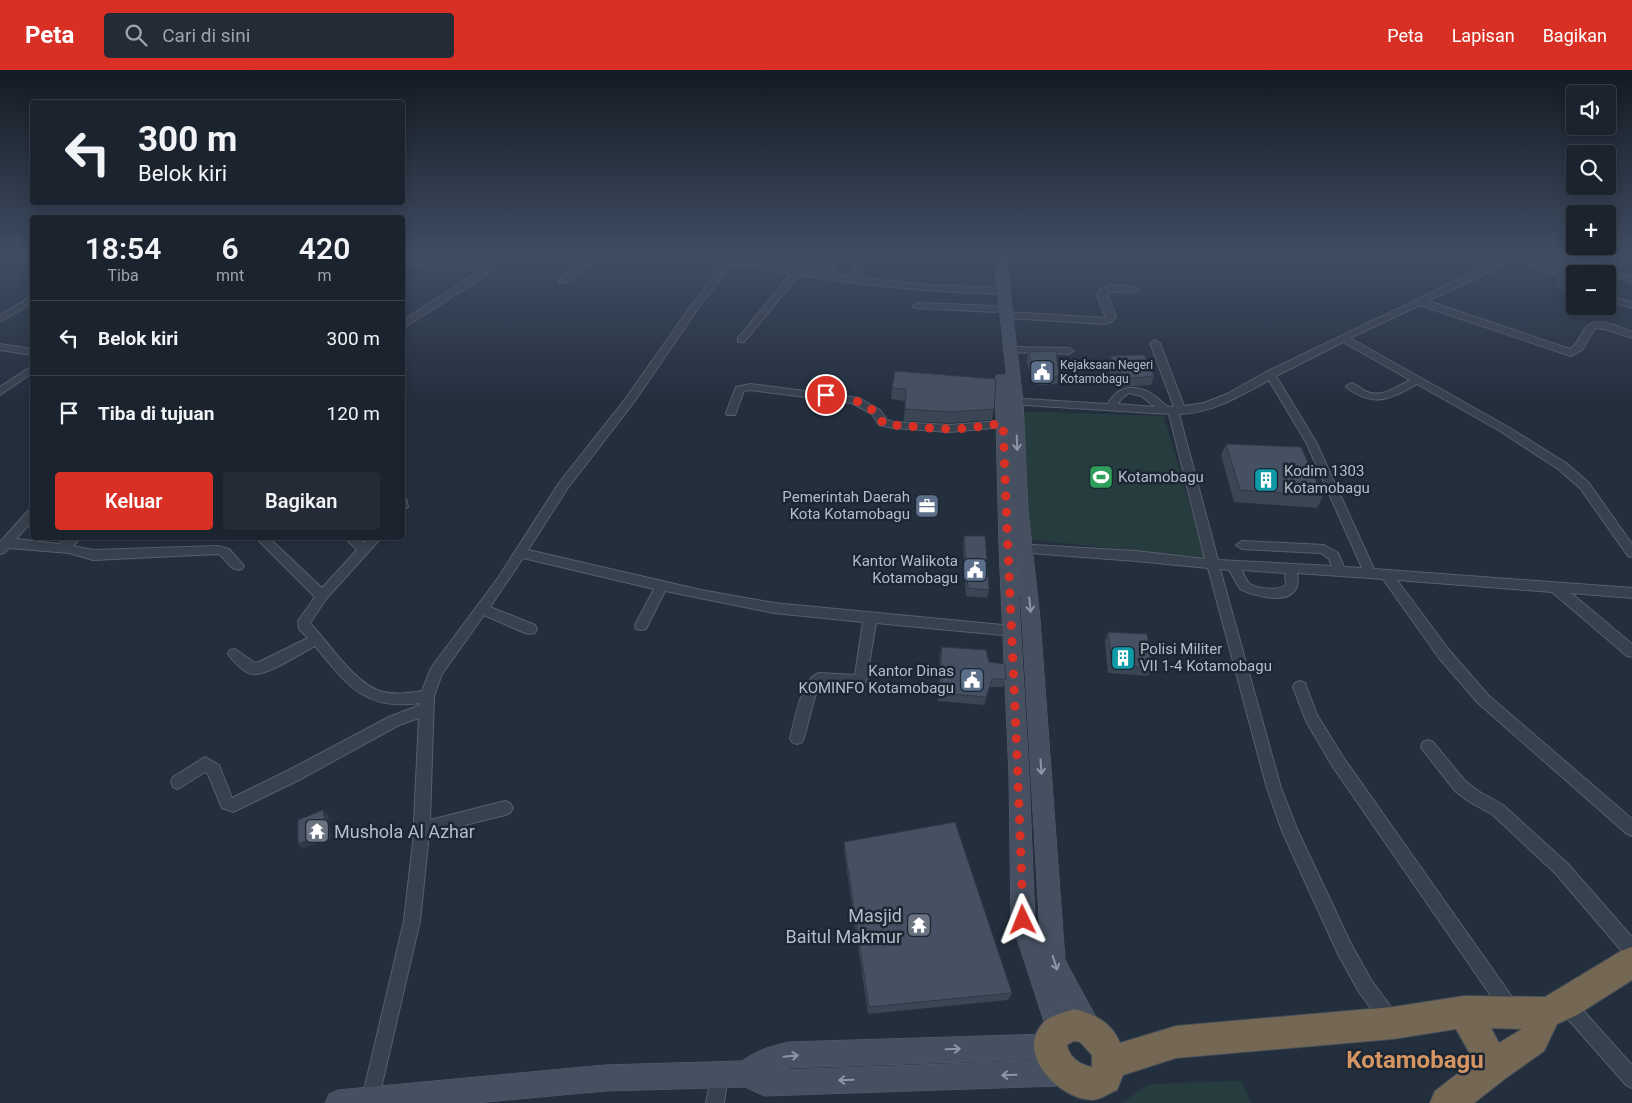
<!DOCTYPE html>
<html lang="id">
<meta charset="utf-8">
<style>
:root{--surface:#1b232e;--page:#242b36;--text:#f1f3f6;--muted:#a0a4aa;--line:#39404a;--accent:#d93025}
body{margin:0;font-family:Roboto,sans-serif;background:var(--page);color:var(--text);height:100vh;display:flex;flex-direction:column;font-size:19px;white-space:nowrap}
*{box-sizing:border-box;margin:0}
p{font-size:16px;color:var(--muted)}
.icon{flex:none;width:28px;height:28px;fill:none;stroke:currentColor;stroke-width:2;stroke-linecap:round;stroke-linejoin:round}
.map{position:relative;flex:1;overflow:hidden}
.details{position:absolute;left:30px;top:145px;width:375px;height:325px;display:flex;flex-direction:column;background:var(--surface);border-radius:5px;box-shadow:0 2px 12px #0003,0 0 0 1px var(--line)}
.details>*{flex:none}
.guide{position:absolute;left:30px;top:30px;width:375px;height:105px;border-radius:5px;box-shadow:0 2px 12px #0003,0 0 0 1px var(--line);background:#1b232e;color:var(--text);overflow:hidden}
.buttons{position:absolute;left:1566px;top:15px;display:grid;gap:10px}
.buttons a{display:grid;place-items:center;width:50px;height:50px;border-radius:5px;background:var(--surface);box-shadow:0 2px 12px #0003,0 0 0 1px var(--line);font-size:25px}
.pin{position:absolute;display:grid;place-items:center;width:42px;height:42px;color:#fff;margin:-21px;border:2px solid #fff;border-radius:50%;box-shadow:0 1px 5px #0007}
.me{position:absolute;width:55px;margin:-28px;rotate:358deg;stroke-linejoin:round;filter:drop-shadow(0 0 4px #0008)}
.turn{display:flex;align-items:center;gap:18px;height:105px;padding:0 25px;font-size:22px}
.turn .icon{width:65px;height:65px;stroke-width:2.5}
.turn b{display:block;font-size:35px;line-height:42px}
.eta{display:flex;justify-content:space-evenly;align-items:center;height:85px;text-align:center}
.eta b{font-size:30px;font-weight:600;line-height:35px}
.primary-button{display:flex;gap:10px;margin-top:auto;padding:10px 25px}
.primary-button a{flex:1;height:58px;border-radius:5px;background:var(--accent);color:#fff;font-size:20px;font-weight:600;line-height:58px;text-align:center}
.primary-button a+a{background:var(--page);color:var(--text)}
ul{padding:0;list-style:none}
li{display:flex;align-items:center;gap:15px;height:75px;padding:0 25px;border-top:1px solid var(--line)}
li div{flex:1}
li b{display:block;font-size:19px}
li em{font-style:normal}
header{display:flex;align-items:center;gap:30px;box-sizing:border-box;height:70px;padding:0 25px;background:var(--accent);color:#fff}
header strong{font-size:24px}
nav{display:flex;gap:28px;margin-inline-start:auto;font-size:18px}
.search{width:350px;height:45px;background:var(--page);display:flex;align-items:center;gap:12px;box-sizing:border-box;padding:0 18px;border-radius:5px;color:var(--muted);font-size:19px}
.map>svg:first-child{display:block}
.green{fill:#263c3f}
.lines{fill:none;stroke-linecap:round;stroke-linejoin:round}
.street-casing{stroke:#565f6c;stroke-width:2}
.secondary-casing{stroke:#565f6c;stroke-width:1}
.highway-casing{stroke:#434c59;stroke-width:2}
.street{fill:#38414e;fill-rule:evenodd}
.secondary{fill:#465061;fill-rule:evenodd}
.highway{fill:#746855;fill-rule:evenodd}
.wall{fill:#3b4654}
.shaded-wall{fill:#303945}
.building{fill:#455162;stroke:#303945}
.oneway{stroke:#8e96a5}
.route{stroke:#d93025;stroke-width:9;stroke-dasharray:0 16.2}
.labels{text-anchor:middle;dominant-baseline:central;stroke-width:5;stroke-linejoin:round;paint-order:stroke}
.far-poi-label{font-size:12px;fill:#b4bcc9;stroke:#1d2633;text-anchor:start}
.poi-label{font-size:15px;fill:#b4bcc9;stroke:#1d2633;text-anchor:start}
.near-poi-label{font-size:18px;fill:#b4bcc9;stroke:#1d2633;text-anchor:start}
.near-district-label{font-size:24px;font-weight:bold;fill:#d59563;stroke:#1d2633}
</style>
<header>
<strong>Peta</strong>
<div class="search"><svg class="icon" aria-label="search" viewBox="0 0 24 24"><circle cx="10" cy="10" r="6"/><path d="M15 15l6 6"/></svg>Cari di sini</div>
<nav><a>Peta</a><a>Lapisan</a><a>Bagikan</a></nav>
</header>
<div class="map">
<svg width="1632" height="1033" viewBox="0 0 1632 1033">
<rect width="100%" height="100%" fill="#242f3e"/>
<g class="green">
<polygon points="1015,341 1164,346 1205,488 1025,469"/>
<polygon points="1242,1011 1251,1033 1122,1033 1149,1014"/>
</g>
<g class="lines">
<defs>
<g id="street">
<polygon points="498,185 507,185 483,207 402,259 402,251 483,198 440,201 413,196 413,192 440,195 489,193"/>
<polygon points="593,185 602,185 565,213 559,213 559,209"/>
<path d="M690 185H708L825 203 833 185H838L840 187 833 205 853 207 857 189 861 186 865 189 862 208 926 215 1004 218 1008 221 1004 224C935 222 867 216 799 205L744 272H738V268L791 204 732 194 699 237 634 332 567 419 528 480 701 520 774 533 1013 556 1018 557 1020 561 1018 565 1013 566 876 553 866 612 857 617 823 615 815 626 804 668 802 672 797 674 792 672 790 668C795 651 801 609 819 603L855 605 863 552 774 543 665 521 646 559 641 560 636 559 635 555 654 519 523 488 490 537 535 555 537 559 535 563 530 564 525 563 484 545 442 604 434 626 430 750 505 731 510 733 513 738 510 743 505 745 429 764 420 851 378 1031 377 1033H361L404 851 413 772 419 648 399 655 299 710 233 742 222 738 208 704 205 702 178 719 173 717 171 712 173 707 205 687 219 695 232 728 289 700 389 647 420 635V633C365 641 347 615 315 576 301 583 267 606 253 604 245 604 232 590 228 584L230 580 235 579 255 593 259 592 308 568 299 559 298 551 315 527 256 468H269L322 518 357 480 345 468H358L364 473 368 468H381L326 529 310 553C330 574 355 615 383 622 396 625 409 623 422 621L431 598 498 508 559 413 626 328 693 233 724 193 694 188Z"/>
<path d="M1510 185H1522L1564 202 1568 207 1566 213 1575 217V223L1558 216 1557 214 1559 207 1558 206 1516 189 1428 231 1570 279C1577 275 1580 267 1584 260 1593 244 1619 257 1632 262V268L1605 259 1595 258 1582 280 1571 286 1420 235 1350 268 1508 357 1566 393 1588 412 1632 474V487L1628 486 1580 418 1558 399 1500 361 1417 314C1390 329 1375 338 1347 318L1346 316 1351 313C1356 314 1360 318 1365 321 1381 329 1396 317 1410 310L1343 272 1276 306 1316 372 1374 499 1632 518V528L1571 523 1632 574V587L1627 586 1552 522 1397 510 1449 580 1488 625 1632 749V766L1627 764 1478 633 1439 588 1383 509 1297 503C1304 539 1258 528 1240 519L1229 500 1220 499 1281 718 1297 759 1350 872 1371 910 1397 945 1400 951 1397 957 1391 960 1385 957 1359 922 1338 884 1282 761 1267 718 1208 498 1136 491 1016 482 1010 478 1016 474 1136 481 1205 489 1169 344 1006 334 1001 331 1006 328 1108 334C1118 314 1138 314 1155 326 1162 331 1165 338 1174 337L1150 273 1155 270 1160 273 1184 336 1204 333 1227 324 1266 302ZM1269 310 1306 372 1362 498 1344 497 1338 483 1324 475 1242 471 1236 475 1242 479 1321 483 1329 489 1332 496 1218 490 1179 344C1210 344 1242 325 1269 310ZM1129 323 1141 326 1155 337 1118 334 1121 329ZM1242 500 1285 503 1286 515C1278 521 1259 519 1250 514 1246 511 1244 505 1242 500Z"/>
<polygon points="1557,185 1569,185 1632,207 1632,213"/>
<path d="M1111 215 1135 217 1139 220C1131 226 1117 219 1107 223L1116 247 1112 252 1104 254 1006 248 1001 245 1006 242 1106 248 1097 225 1100 219Z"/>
<polygon points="1608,225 1632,232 1632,238 1608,231"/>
<polygon points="32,226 32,233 0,252 0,245"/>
<polygon points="918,233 996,236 1001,239 996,242 915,238 913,236"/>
<polygon points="0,274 32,279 32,285 0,280"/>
<polygon points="1010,277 1069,278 1074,281 1069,284 1007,282 1007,278"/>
<polygon points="32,296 32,303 0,325 0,317"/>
<polygon points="750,314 859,328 880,340 887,350 893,352 949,355 1003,351 1008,354 1003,357 949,362 893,358 879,355 872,344 852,333 750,320 744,321 735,345 727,345 726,343 736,317"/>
<polygon points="402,428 406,429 408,437 402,441"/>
<path d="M32 440V451L16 469 59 474 67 468H80L73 476 93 480 218 476 229 479 244 496 242 499C231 503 227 489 218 484L93 490 69 483 9 478 4 483 0 484V472L28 441Z"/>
<polygon points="1300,611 1305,613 1317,645 1343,687 1517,934 1520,940 1517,946 1511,949 1505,946 1333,697 1306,651 1293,617 1295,613"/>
<polygon points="1428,670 1433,672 1465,711 1478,721 1503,735 1568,794 1632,867 1632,888 1626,886 1556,804 1493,745 1468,731 1455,721 1423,680 1421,676 1423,672"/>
<polygon points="1566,925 1572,928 1632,995 1632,1018 1626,1015 1560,940 1557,934 1560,928"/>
<polygon points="719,996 725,999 728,1005 724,1033 706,1033 713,999"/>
</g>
<path id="secondary" d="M994 185H1006L1023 332 1028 440 1040 549 1065 890 1103 960 1100 969 1091 972 1082 969 1062 933 1071 961 1068 970 1062 972 1064 976 1060 985 1051 989 789 998 781 1000 1057 990 1066 994 1070 1003 1066 1012 1057 1016 764 1026 745 1017 605 1021 476 1033H325L329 1024 338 1020 605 995 742 991C757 980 771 976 789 972L1048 964 1011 850 1009 705 999 477 995 308 997 305H1006ZM1016 480 1022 549 1040 865 1035 850 1029 705Z"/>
<path id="highway" d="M1632 877V910L1577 945 1557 954 1544 981 1506 1008 1474 1033H1430L1435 1021 1474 991 1456 959 1393 969 1176 988 1123 1005 1117 1020C1109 1023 1100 1030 1092 1030 1058 1029 1013 982 1045 951 1052 945 1066 942 1074 939 1095 944 1112 953 1120 973L1176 956 1393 937 1464 926 1545 927 1621 881ZM1491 958 1522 959 1499 973ZM1074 971 1080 972 1092 985V997C1081 995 1069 988 1067 975Z"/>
</defs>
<use href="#street" class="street-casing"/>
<use href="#secondary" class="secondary-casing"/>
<use href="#highway" class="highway-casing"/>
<use href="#street" class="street"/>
<use href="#secondary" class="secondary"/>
<use href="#highway" class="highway"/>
</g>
<g class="wall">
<polygon points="1019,185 1058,185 1057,189 1020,188"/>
<polygon points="1029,282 1059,306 1057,314 1038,315 1039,313 1032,313 1027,291"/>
<polygon points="1111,286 1154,306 1151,315 1119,317 1116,305 1110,305 1108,295"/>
<polygon points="895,301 994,339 992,350 949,353 904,351 905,331 891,329 892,318"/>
<polygon points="1226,374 1323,426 1317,438 1234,432 1221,385"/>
<polygon points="964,466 989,520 987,528 966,526 963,474"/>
<polygon points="1108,562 1152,598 1148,606 1108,603 1105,571"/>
<polygon points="942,577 989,592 1006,609 1003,617 990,617 984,635 938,631 940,585"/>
<polygon points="844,772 1012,923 1008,930 868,944 844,781"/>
</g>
<polygon class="shaded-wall" points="323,740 328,744 331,767 302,779 298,774"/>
<g class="building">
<polygon points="1056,281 1059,306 1041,307 1041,304 1034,304 1029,282"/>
<polygon points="1144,285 1154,306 1122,309 1119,297 1112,296 1111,286"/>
<polygon points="895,301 996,309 994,339 951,342 905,339 906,319 892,318"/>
<polygon points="1226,374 1301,377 1323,426 1240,420"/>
<polygon points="964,466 985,466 989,520 968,518"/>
<polygon points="1108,562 1147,564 1152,598 1112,595"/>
<polygon points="942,577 986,580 989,592 1005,594 1006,609 992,609 986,627 939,623"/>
<polygon points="323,740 327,762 298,774 298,750"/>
<polygon points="955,752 1012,923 869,937 844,772"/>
</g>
<defs><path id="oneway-shaft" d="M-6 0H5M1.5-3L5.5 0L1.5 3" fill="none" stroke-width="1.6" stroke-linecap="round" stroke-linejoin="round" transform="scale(1.25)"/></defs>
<g class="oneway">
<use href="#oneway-shaft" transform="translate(1017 373) rotate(88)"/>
<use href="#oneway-shaft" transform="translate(1030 535) rotate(84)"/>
<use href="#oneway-shaft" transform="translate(1041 697) rotate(86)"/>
<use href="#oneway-shaft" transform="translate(1055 893) rotate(72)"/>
<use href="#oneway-shaft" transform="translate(953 979) rotate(-2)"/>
<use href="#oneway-shaft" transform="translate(791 986) rotate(-6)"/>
<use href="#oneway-shaft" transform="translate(1009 1005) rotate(178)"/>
<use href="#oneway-shaft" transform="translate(846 1010) rotate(178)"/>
</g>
<linearGradient id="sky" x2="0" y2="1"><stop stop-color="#141a22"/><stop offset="0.56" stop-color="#3f4d63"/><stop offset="1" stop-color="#3f4d63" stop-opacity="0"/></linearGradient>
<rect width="1632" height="330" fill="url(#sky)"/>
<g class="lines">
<path class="route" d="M826 325 855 330 876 342 883 353 893 355C917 356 943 361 968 358 980 357 991 354 1003 354 1009 520 1018 685 1023 850"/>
</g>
<defs>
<symbol id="civic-square" viewBox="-11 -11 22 22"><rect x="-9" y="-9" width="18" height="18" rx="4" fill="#5c6f8a" stroke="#1d2633"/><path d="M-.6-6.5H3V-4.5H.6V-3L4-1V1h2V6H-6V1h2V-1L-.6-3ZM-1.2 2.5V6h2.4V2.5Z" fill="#fff"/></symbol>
<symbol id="stadium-square" viewBox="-11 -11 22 22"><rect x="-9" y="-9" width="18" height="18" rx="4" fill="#2e9e5b" stroke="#1d2633"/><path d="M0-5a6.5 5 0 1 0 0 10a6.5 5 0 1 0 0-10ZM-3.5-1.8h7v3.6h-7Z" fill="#fff"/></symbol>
<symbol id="building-square" viewBox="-11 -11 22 22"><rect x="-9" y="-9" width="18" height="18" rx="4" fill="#0f9aa8" stroke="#1d2633"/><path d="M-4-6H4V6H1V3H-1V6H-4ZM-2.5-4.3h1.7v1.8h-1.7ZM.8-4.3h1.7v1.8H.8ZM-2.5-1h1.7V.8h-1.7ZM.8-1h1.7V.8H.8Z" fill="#fff"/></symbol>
<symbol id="office-square" viewBox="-11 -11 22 22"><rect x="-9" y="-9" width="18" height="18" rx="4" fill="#5c6f8a" stroke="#1d2633"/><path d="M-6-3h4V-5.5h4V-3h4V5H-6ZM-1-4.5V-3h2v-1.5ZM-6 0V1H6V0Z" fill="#fff"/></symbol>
<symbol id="temple-square" viewBox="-11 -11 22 22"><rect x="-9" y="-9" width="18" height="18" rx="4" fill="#6b7280" stroke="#1d2633"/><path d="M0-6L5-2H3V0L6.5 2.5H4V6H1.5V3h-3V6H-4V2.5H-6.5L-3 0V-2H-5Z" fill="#fff"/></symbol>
</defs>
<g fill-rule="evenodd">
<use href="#civic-square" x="1028" y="288" width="28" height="28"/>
<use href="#stadium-square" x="1087" y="393" width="28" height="28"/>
<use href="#building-square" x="1252" y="396" width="28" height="28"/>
<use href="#office-square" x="913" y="422" width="28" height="28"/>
<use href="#civic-square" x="961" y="486" width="28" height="28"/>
<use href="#building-square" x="1109" y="574" width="28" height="28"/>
<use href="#civic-square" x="958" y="596" width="28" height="28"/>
<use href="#temple-square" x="303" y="747" width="28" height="28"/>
<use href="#temple-square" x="905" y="841" width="28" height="28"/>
</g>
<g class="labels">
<g class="far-poi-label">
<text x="1060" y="295">Kejaksaan Negeri<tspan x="1060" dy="14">Kotamobagu</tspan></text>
</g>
<g class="poi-label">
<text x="1284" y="401">Kodim 1303<tspan x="1284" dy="17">Kotamobagu</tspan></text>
<text x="1118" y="407">Kotamobagu</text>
<text x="910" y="427" text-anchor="end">Pemerintah Daerah<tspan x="910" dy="17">Kota Kotamobagu</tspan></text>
<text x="958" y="491" text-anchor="end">Kantor Walikota<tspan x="958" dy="17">Kotamobagu</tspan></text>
<text x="1140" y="579">Polisi Militer<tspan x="1140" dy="17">VII 1-4 Kotamobagu</tspan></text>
<text x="954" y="601" text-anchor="end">Kantor Dinas<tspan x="954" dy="17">KOMINFO Kotamobagu</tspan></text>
</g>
<g class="near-poi-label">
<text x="334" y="761">Mushola Al Azhar</text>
<text x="902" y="845" text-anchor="end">Masjid<tspan x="902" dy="21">Baitul Makmur</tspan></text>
</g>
<g class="near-district-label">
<text x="1415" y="990">Kotamobagu</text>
</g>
</g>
</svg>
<div class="buttons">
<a><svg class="icon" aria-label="sound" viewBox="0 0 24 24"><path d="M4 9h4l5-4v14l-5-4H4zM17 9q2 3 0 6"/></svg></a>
<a><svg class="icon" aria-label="search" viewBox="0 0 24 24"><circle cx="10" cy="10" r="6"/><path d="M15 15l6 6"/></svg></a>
<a>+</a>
<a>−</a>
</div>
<div class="pin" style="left:826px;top:325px;background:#d93025"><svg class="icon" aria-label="arrive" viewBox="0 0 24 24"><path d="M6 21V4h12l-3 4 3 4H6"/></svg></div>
<svg class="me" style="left:1023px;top:850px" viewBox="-20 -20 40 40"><path d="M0-17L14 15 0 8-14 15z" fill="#d93025" stroke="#fff" stroke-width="4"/></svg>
<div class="guide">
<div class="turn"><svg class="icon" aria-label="left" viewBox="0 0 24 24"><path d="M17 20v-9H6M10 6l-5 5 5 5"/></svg><div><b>300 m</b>Belok kiri</div></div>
</div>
<section class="details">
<div class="eta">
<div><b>18:54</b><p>Tiba</p></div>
<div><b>6</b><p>mnt</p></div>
<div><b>420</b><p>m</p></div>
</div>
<ul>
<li><svg class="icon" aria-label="left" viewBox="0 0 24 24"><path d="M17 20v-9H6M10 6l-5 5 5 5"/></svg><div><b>Belok kiri</b></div><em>300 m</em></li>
<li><svg class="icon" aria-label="arrive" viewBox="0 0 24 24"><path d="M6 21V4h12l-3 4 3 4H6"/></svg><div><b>Tiba di tujuan</b></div><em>120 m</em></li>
</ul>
<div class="primary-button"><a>Keluar</a><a>Bagikan</a></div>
</section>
</div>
